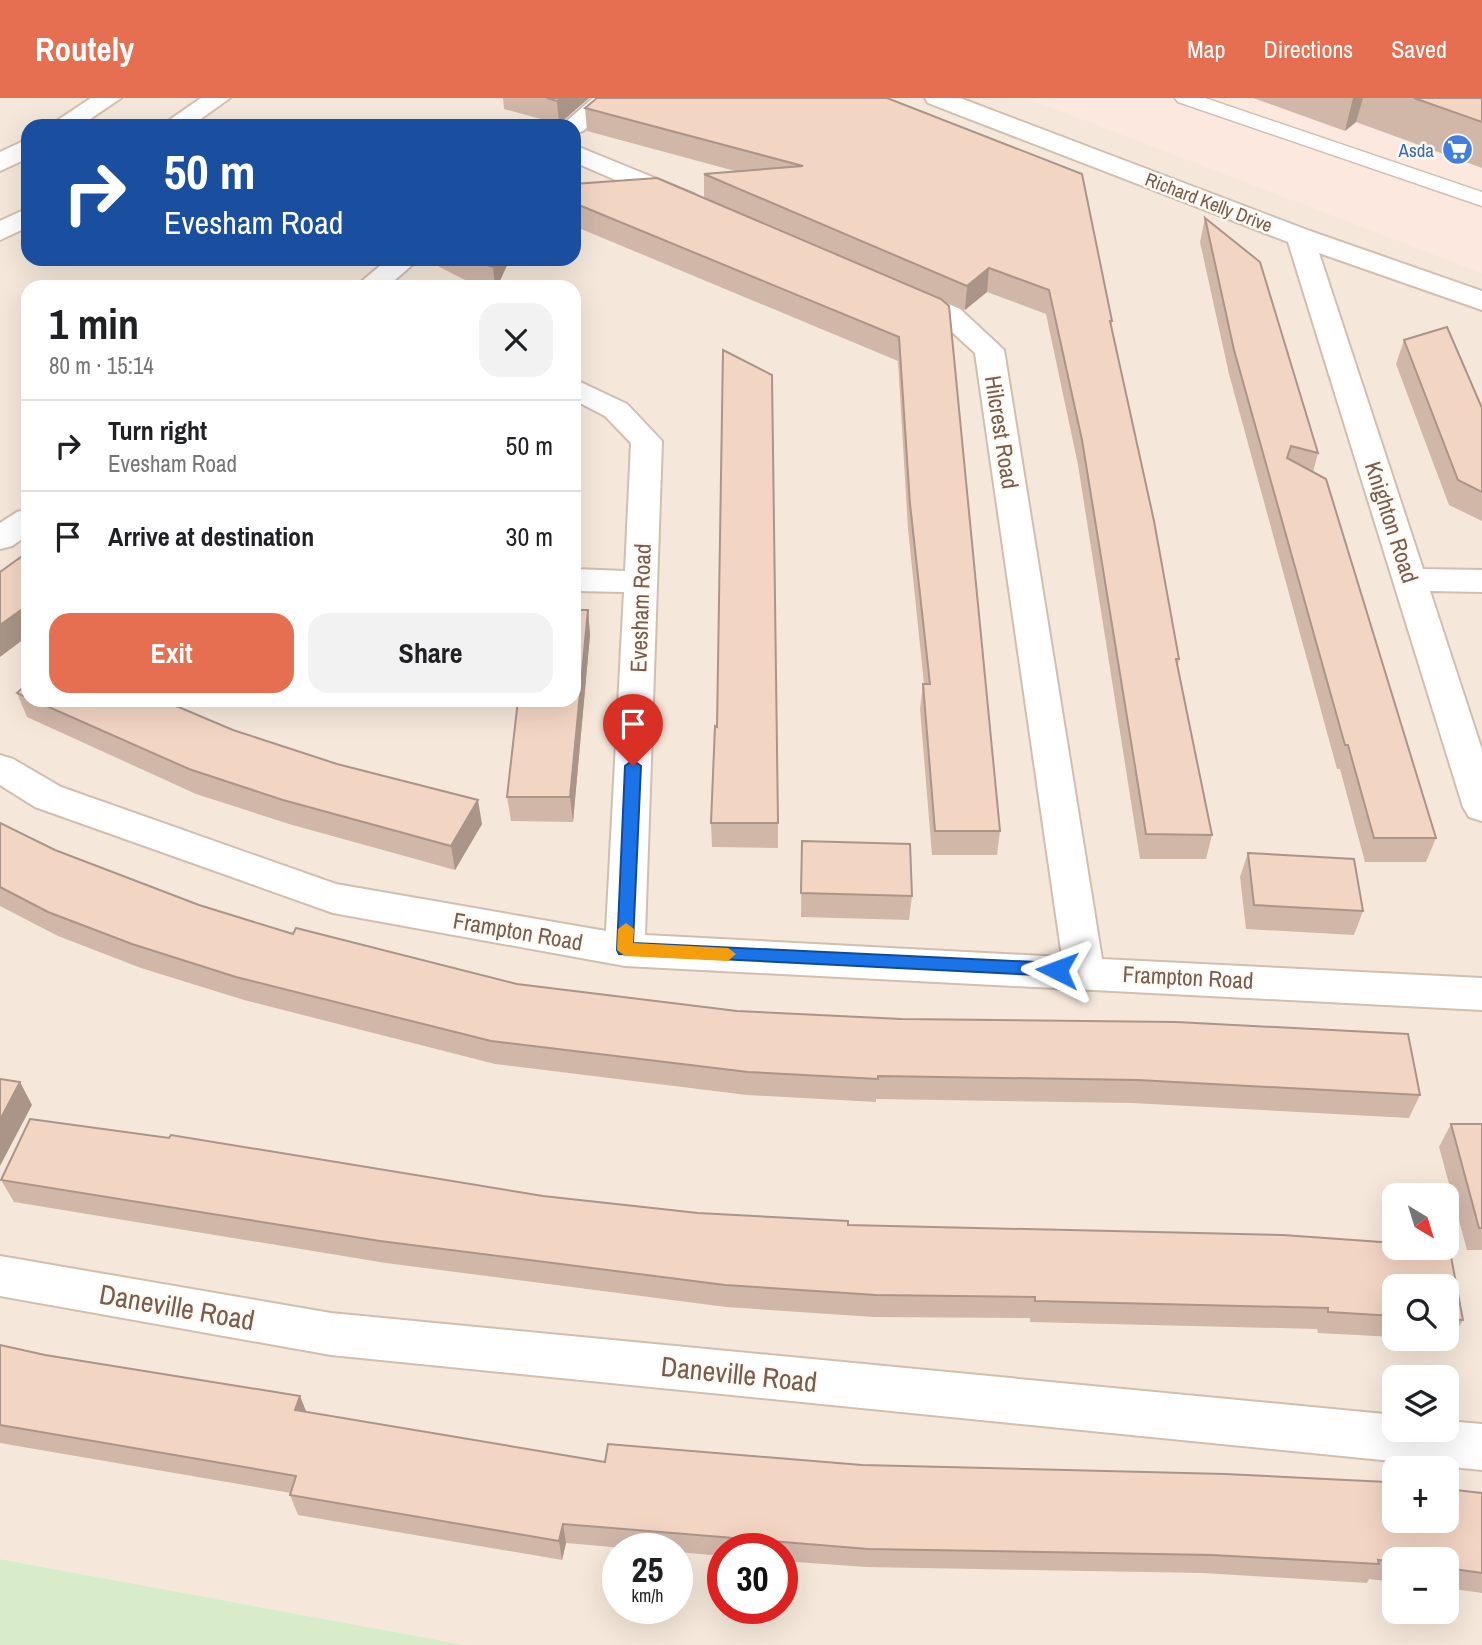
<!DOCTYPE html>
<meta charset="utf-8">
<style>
:root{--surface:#fff;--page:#f2f2f2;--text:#202124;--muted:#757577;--line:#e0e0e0;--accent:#e76f51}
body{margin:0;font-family:"Archivo Narrow",sans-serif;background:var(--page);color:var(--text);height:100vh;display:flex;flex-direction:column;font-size:26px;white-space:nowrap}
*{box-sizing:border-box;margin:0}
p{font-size:23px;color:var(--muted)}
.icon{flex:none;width:38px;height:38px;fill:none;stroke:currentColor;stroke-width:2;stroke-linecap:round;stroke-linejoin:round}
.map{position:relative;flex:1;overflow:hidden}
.details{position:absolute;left:21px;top:182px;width:560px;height:427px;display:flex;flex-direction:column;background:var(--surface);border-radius:21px;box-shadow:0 7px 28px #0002}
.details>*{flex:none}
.banner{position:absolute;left:21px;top:21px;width:560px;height:147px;border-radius:21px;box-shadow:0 7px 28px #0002;background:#1a4fa0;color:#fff;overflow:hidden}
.needle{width:46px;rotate:142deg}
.fabs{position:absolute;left:1382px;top:1085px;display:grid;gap:14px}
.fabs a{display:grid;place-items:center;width:77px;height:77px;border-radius:14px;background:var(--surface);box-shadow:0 7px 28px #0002;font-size:35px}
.speed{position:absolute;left:602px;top:1435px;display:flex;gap:14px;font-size:35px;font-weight:700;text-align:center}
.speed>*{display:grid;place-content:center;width:91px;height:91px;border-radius:50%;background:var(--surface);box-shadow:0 7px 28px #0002;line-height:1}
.speed small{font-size:18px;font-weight:400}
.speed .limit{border:10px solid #d22;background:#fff;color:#111}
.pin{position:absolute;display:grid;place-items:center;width:60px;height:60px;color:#fff;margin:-72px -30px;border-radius:50% 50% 50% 0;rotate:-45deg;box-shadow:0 0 7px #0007}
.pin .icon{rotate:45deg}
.me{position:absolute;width:77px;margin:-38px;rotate:273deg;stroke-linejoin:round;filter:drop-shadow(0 0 5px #0008)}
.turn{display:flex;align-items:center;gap:24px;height:147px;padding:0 28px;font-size:32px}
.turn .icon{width:91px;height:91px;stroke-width:2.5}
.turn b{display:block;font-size:49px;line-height:60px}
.round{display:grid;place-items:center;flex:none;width:74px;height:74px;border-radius:21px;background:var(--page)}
.overview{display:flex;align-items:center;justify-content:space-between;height:119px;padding:0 28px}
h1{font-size:42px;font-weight:700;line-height:52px}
.action{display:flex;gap:14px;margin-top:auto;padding:14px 28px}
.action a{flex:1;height:80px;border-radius:21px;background:var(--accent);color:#fff;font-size:28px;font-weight:700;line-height:80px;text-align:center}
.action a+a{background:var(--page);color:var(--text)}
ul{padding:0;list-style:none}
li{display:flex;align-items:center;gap:21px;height:91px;padding:0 28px;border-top:2px solid var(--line)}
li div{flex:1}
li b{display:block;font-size:26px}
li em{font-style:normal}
header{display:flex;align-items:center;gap:42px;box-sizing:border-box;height:98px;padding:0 35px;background:var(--accent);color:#fff}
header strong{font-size:33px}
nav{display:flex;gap:38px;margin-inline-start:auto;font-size:24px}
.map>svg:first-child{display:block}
.residential{fill:#f5e8da;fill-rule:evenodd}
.commercial{fill:#fde8e0}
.green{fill:#d8ecc9}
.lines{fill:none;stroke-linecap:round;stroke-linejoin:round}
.lane-casing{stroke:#d1beb0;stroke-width:3}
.street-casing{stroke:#d1beb0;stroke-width:4}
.secondary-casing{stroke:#d6c0b0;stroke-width:4}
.lane{fill:#fff;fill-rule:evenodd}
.street{fill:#fff;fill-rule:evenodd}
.secondary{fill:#fff;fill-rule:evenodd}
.wall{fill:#d1b7a8}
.shaded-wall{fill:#aa9588}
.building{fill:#f3d5c3;stroke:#aa9588;stroke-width:2}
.route{fill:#1a73e8;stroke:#114b97;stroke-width:2}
.slow{fill:#f59e0b}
.labels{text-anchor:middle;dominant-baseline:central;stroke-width:5;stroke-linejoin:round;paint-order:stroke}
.far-shop-label{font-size:19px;fill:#366cbe;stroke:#fffaf3;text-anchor:end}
.far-street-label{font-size:19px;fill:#7a5c4d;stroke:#fffaf3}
.street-label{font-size:23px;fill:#7a5c4d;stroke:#fffaf3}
.near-street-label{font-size:28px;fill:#7a5c4d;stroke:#fffaf3}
</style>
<header>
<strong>Routely</strong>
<nav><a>Map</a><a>Directions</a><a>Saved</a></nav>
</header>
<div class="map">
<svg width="1482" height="1547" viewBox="0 0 1482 1547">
<rect width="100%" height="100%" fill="#fdf6ec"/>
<path class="residential" d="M0 0H1482V1547H466L0 1461ZM28 28H574V161H28ZM28 189H574V602H28ZM1395 1097H1447V1150H1395ZM1395 1188H1447V1241H1395ZM1395 1279H1447V1332H1395ZM1395 1370H1447V1423H1395ZM618 1451H677V1510H618ZM723 1451H782V1510H723ZM1395 1461H1447V1514H1395Z"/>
<polygon class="commercial" points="1027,0 1482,0 1482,175"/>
<polygon class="green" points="0,1461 466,1547 0,1547"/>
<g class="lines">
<defs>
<polygon id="lane" points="1175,0 1205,0 1482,94 1482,108 1178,4"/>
<g id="street">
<polygon points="593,0 621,0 583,33 574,36 574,28 561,28"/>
<polygon points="925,0 960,0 1310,133 1482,193 1482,212 1319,155 1423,471 1482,472 1482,494 1430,493 1482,652 1482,723 1469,719 1463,709 1288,144 928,5"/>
<polygon points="574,47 694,96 698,102 694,108 676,108 574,64"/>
<polygon points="388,161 419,161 387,189 355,189"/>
<polygon points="901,186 960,211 1004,252 1102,861 1482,880 1482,912 625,868 333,815 35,709 0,687 0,657 13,661 61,689 336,786 606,833 624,494 574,493 574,471 625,473 631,345 605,318 574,302 574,281 627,306 662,343 645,837 1062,859 975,255 940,223 891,201 887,195 891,189"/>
<polygon points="28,411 28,437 12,448 0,451 0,425 17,414"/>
<polygon points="0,1158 331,1215 1395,1317 1395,1332 1447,1332 1447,1323 1482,1326 1482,1372 331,1257 0,1198"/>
</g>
<g id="secondary">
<polygon points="91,0 121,0 80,28 49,28"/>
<polygon points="201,0 230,0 191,28 161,28"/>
<polygon points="28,41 28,60 0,73 0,54"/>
<polygon points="28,110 28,129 0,142 0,123"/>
</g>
</defs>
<use href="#lane" class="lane-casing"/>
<use href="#street" class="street-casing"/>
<use href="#secondary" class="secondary-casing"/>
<use href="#lane" class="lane"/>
<use href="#street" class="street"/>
<use href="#secondary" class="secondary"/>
</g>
<g class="wall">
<polygon points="503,0 589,0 559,26 504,11"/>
<polygon points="887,0 1112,223 1111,230 1179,561 1178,568 1212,737 1206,761 1140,761 1078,367 1046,216 987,194 965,212 942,202 1000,733 997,757 932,757 920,611 923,586 924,586 908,431 898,263 574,128 574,86 704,99 704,76 735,73 587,33 585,10"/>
<polygon points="1253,0 1482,0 1482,70 1356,24 1345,33"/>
<polygon points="1205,120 1318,355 1313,374 1436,740 1426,764 1365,764 1340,671 1337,671 1229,276 1200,144"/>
<polygon points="424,161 510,161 497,189 484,189 467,183"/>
<polygon points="1404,242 1482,310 1482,423 1449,407 1396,266"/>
<polygon points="588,512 590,537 573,724 511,723 507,699"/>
<polygon points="28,585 28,602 162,602 233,632 482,726 455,772 289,726 196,696 27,619 17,595"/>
<polygon points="0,725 55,752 199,807 293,836 517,886 1420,997 1409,1020 1132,1005 876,1001 876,1004 747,997 495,966 244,902 141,870 58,838 0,808"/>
<polygon points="711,725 778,725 778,750 712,749"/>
<polygon points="802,743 912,798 909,822 801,819"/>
<polygon points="1248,755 1363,813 1354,837 1246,831 1240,779"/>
<polygon points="30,1021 169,1040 171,1037 543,1098 698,1115 848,1123 848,1127 1283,1137 1395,1145 1395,1150 1447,1150 1447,1148 1449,1148 1463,1222 1450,1243 1416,1241 1447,1241 1447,1188 1395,1188 1395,1239 1318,1235 1317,1231 1030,1224 1030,1220 874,1219 726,1209 386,1165 14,1104 1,1082"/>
<polygon points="1451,1026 1482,1026 1482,1152 1467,1152 1439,1049"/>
<polygon points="0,1247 306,1314 605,1364 862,1367 1482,1395 1482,1495 1447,1490 1447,1461 1395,1461 1395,1484 1369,1481 1367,1485 1203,1475 866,1469 782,1463 782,1451 723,1451 723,1458 677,1454 677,1451 635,1451 566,1445 562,1462 298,1417 290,1397 291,1395 0,1345"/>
</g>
<g class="shaded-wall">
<polygon points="561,0 589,0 559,26 557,3"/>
<polygon points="1353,0 1363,0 1356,24 1345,33"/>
<polygon points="496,161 510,161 497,189 495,189 493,169"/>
<polygon points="989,170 987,194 965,212 967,188"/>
<polygon points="28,507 28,538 0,559 0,527"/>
<polygon points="588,512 590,537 573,724 570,699"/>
<polygon points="478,702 482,726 455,772 451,748"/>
<polygon points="20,984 32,1007 0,1068 0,1022"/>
<polygon points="300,1298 308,1318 295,1312"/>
<polygon points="563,1426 566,1445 562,1462 559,1443"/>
</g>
<g class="building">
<polygon points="547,0 561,0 557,3"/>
<polygon points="597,0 887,0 1082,76 1112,223 1110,223 1154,423 1179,561 1176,561 1212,737 1146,736 1082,342 1049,192 989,170 967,188 704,76 803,68 585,10"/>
<polygon points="1414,0 1482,0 1482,24"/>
<polygon points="657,80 941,201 949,208 1000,733 935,733 923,586 930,586 910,406 899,239 574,105 574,86"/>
<polygon points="1205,120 1260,164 1318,355 1291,348 1287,360 1326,381 1436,740 1374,740 1348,647 1345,647 1234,252"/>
<polygon points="470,161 496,161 493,169"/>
<polygon points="1447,229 1482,310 1482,394 1458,382 1404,242"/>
<polygon points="723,252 772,277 778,725 711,725 715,628 717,629"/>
<polygon points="28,454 28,507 0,527 0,474"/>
<polygon points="574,512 588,512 570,699 507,699 518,602 574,602"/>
<polygon points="28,585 28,600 17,595"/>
<polygon points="33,602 162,602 233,632 337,666 478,702 451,748 283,702 189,671"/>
<polygon points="0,725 55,752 199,807 293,836 296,830 517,886 737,913 901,921 1176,924 1408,936 1420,997 1138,982 878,978 878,981 748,974 491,943 236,879 132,846 48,814 0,789"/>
<polygon points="802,743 910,746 912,798 801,795"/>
<polygon points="1248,755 1354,761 1363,813 1254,807"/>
<polygon points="0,981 20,984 0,1022"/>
<polygon points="30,1021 169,1040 171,1037 543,1098 698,1115 848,1123 848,1127 1283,1137 1395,1145 1395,1150 1447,1150 1447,1148 1449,1148 1463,1222 1447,1221 1447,1188 1395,1188 1395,1218 1328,1214 1328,1210 1035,1203 1035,1199 876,1197 725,1187 380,1143 1,1082"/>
<polygon points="1451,1026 1482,1026 1482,1130 1479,1130"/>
<polygon points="0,1247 45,1257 300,1298 295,1312 605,1364 608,1346 862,1367 1225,1376 1387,1384 1395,1385 1395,1423 1447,1423 1447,1391 1482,1395 1482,1475 1447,1470 1447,1461 1395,1461 1395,1464 1378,1462 1379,1466 1212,1457 868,1451 563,1426 559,1443 290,1397 296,1378 0,1327"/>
</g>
<polygon class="route" points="633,662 641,668 633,845 1057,865 1066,872 1057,878 619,856 617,852 625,668"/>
<polygon class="slow" points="626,825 634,831 633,845 728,850 736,856 728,863 625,858 617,852 618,831"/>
<defs>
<symbol id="supermarket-disc" viewBox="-11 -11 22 22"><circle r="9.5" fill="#3f7fe0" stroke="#fffaf3"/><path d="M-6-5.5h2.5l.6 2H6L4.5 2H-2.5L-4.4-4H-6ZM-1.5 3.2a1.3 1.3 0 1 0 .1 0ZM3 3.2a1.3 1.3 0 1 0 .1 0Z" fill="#fff"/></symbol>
</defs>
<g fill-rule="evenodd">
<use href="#supermarket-disc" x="1440" y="34" width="35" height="35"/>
</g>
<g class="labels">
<g class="far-shop-label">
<text x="1434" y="52">Asda</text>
</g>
<g class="far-street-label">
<text transform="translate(1209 104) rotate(21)">Richard Kelly Drive</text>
</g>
<g class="street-label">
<text transform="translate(1002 334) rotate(81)">Hilcrest Road</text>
<text transform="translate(1392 424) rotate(72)">Knighton Road</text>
<text transform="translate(640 510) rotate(-88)">Evesham Road</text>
<text transform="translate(518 833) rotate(10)">Frampton Road</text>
<text transform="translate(1188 879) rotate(3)">Frampton Road</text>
</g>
<g class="near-street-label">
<text transform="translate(177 1209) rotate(10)">Daneville Road</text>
<text transform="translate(739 1276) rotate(6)">Daneville Road</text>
</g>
</g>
</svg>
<div class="fabs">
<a><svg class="needle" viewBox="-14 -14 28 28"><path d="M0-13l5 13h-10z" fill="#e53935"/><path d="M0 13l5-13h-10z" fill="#757577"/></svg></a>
<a><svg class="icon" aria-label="search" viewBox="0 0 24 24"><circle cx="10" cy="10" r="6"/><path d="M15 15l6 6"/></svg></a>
<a><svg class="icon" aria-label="layers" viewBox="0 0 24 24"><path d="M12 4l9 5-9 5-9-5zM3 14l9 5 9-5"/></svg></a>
<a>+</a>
<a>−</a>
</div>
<div class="speed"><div>25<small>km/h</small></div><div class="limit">30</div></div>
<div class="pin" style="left:633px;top:668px;background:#d93025"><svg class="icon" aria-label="arrive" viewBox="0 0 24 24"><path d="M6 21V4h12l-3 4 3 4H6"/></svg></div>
<svg class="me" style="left:1057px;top:872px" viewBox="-20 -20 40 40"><path d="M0-17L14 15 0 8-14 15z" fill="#1a73e8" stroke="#fff" stroke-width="4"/></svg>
<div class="banner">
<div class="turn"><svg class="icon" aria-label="right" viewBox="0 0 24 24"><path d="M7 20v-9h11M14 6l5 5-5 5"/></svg><div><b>50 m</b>Evesham Road</div></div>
</div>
<section class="details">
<div class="overview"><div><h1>1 min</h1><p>80 m · 15:14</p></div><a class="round"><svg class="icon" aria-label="close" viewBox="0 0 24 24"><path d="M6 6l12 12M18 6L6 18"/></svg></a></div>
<ul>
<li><svg class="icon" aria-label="right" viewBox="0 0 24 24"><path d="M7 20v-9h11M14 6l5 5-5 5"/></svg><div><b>Turn right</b><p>Evesham Road</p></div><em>50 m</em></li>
<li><svg class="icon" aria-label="arrive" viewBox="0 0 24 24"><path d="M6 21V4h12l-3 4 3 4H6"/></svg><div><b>Arrive at destination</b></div><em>30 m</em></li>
</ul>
<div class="action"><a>Exit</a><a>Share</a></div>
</section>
</div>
